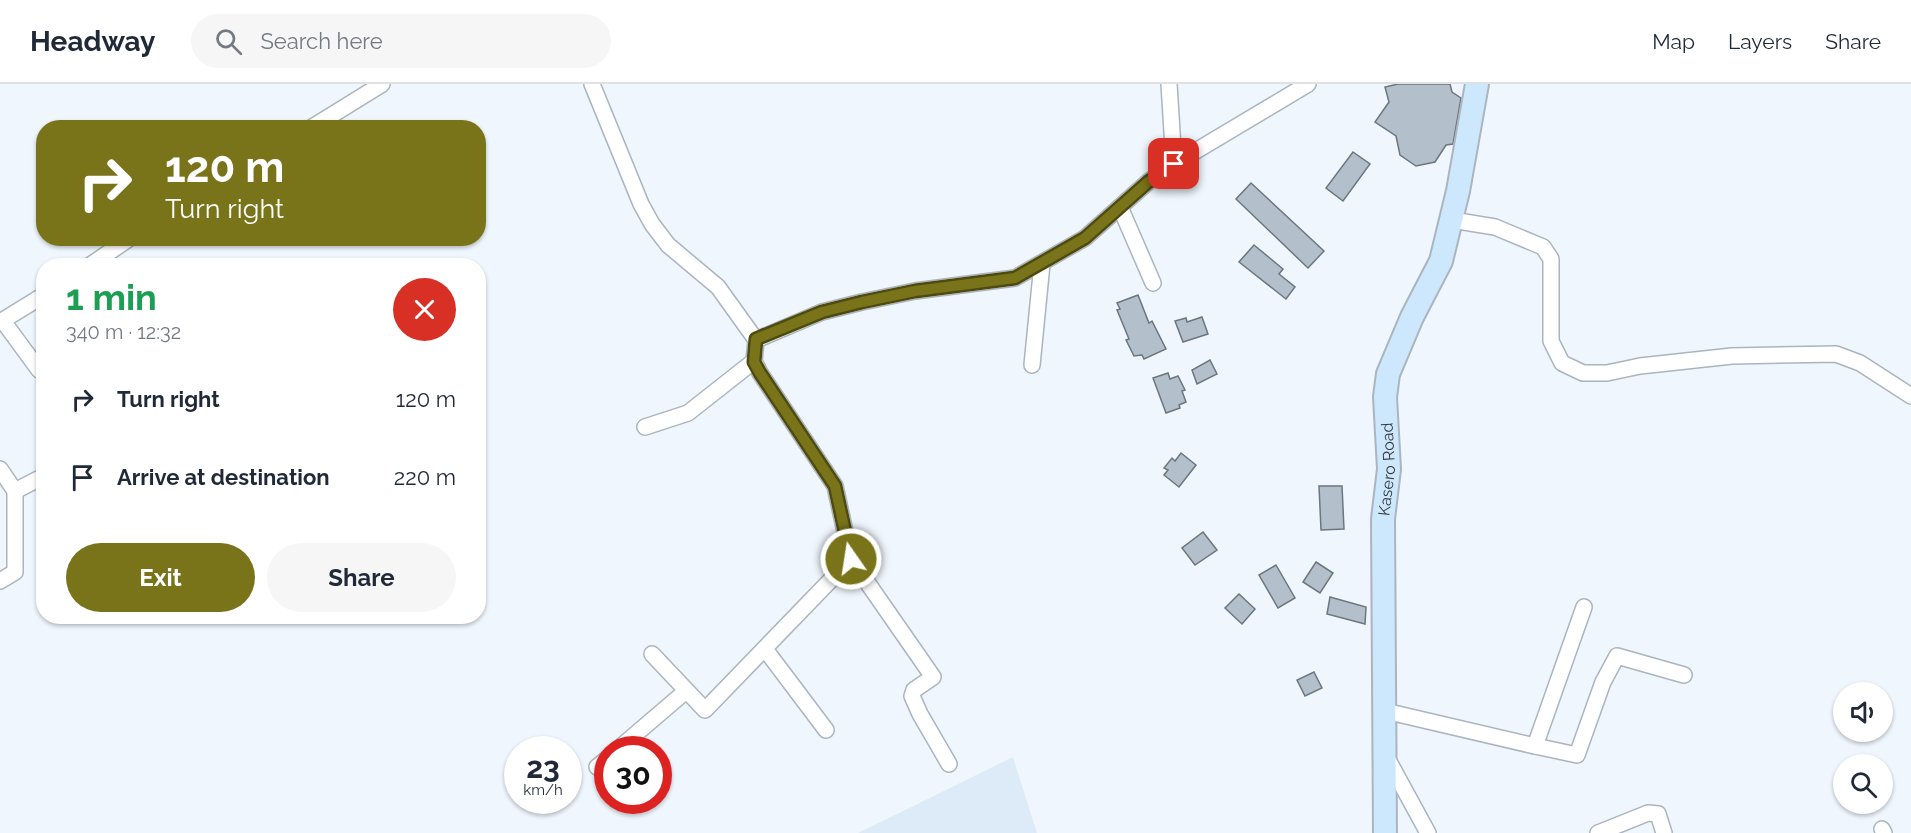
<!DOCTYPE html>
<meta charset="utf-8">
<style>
:root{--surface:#fff;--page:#f6f6f7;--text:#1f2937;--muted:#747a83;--line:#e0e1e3;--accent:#797419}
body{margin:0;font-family:Raleway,sans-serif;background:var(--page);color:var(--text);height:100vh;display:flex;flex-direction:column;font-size:22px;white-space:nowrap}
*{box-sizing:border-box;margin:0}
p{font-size:20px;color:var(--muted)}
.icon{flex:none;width:33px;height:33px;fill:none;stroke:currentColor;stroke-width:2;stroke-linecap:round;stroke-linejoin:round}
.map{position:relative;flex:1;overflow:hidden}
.details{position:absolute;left:36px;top:174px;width:450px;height:366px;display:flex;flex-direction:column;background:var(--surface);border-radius:24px;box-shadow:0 2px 4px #0004}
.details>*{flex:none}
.banner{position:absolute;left:36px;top:36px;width:450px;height:126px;border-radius:24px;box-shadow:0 2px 4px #0004;background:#797419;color:#fff;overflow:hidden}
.fabs{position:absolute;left:1833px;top:598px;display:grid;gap:12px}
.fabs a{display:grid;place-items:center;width:60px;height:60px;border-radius:50%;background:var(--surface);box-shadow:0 2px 4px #0004;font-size:30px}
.speed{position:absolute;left:504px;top:652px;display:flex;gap:12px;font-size:30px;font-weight:700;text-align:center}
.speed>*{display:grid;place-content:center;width:78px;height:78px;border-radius:50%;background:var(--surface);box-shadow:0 2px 4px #0004;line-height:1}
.speed small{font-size:15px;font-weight:400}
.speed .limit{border:9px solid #d22;background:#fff;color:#111}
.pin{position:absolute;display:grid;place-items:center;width:51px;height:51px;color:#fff;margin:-26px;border-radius:12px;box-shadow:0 3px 9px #0006}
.me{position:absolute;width:66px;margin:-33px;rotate:347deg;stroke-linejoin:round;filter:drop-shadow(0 0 4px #0008)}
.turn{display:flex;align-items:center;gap:21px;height:126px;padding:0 30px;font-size:27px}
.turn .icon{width:78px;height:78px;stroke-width:2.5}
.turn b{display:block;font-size:42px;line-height:51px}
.round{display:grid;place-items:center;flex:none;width:63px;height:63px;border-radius:32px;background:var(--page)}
.head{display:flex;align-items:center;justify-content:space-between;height:102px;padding:0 30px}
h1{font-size:36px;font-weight:700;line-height:45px;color:#1e9e55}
.action{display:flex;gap:12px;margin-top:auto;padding:12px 30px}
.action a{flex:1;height:69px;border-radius:36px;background:var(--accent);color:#fff;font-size:24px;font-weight:700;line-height:69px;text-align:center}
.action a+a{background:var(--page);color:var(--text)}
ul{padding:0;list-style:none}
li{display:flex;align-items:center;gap:18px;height:78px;padding:0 30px}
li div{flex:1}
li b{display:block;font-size:22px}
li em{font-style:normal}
header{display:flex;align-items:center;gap:36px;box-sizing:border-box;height:84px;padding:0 30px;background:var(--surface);border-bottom:2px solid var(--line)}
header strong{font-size:28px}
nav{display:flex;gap:33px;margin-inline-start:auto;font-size:21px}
.search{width:420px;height:54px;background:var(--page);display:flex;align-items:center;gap:15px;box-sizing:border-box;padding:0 21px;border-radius:33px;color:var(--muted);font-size:22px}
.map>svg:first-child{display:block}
.built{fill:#ddebf8}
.building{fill:#b3bfca;stroke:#6b7680;stroke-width:1.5}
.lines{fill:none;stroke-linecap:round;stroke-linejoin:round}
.street-casing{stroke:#aab5c0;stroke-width:18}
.secondary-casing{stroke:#aab5c0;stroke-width:26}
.street{stroke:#fff;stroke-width:15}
.secondary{stroke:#cde7fc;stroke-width:22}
.route-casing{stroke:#4f4b10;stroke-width:15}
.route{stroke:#797419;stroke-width:10}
.labels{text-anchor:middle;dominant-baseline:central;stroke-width:6;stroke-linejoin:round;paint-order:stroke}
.street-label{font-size:16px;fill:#34383d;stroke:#fff}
</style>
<header>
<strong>Headway</strong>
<div class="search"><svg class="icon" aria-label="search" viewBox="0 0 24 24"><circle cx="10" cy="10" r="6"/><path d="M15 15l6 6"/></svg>Search here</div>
<nav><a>Map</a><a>Layers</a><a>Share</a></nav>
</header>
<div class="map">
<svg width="1911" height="749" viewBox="0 0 1911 749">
<rect width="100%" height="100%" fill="#eff6fd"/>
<polygon class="built" points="1013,673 1037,749 858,749 895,731"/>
<g class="building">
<polygon points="1398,0 1450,0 1452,8 1461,14 1453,60 1446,61 1435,78 1416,82 1400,71 1396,52 1375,38 1389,18 1385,3"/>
<polygon points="1353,68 1370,80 1343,117 1326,104"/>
<polygon points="1251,99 1324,167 1308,184 1236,115"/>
<polygon points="1254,161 1283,185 1279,190 1295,203 1286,215 1239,178"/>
<polygon points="1138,211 1149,239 1152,237 1166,265 1144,275 1142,271 1134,272 1126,256 1129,255 1117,226 1120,225 1117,219"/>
<polygon points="1202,233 1208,250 1183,258 1175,237 1186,234 1187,238"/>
<polygon points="1210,276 1217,290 1197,300 1192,286"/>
<polygon points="1168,289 1170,295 1178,292 1185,306 1182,307 1186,318 1179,321 1180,324 1166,329 1153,294"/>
<polygon points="1181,369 1196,381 1179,403 1164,391 1168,386 1164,384 1172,374 1175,377"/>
<polygon points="1319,402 1342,402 1344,445 1321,446"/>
<polygon points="1203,448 1217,466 1195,481 1182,464"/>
<polygon points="1316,478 1333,489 1320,509 1303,498"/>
<polygon points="1276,481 1295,514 1278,524 1259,491"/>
<polygon points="1239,510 1255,525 1242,540 1225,524"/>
<polygon points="1330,513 1366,523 1365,540 1327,530"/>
<polygon points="1314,588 1322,604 1305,612 1297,596"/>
</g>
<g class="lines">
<defs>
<g id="street">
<polyline points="592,0 641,120 652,140 668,161 718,203 756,256 754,277 760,289 835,402 851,475 933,593 914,606 912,612 920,630 949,680"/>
<polyline points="1169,0 1174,80"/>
<polyline points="311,44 382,0"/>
<polyline points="1120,123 1153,199"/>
<polyline points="1452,136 1495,143 1543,163 1551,175 1551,257 1562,279 1583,289 1607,289 1640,282 1732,272 1836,270 1860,279 1911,312"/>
<polyline points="89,182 130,154"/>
<polyline points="3,237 39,286"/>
<polyline points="0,238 44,211"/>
<polyline points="756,256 822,228 862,218 915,207 1015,194 1085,154 1148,98 1174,80 1308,0"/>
<polyline points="1032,281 1042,180"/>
<polyline points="645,343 688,329 754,277"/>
<polyline points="0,385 15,407 15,488 0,497"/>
<polyline points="15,407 44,392"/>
<polyline points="765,565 826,646"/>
<polyline points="652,570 705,626 851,475"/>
<polyline points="1385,627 1535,662 1584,523"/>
<polyline points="1535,662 1577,671 1603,598 1617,572 1684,591"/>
<polyline points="617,666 686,607"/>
<polyline points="1386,672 1428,749"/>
<polyline points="597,683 608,674"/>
<polyline points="1882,745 1884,749"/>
<polyline points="1598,749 1648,729 1658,730 1664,749"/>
</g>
<g id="secondary">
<path id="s1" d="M1385 749 1383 435 1389 385 1385 313 1388 290 1412 233 1441 177 1458 107 1477 0"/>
</g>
</defs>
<use href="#street" class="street-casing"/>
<use href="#secondary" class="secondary-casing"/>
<use href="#street" class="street"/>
<use href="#secondary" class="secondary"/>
</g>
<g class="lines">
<defs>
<polyline id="route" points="851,475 835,402 760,289 754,278 756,255 822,228 862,218 915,207 1015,194 1085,154 1148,98 1174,80"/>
</defs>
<use href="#route" class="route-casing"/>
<use href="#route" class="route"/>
</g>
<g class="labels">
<g class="street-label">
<text stroke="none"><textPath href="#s1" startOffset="364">Kasero Road</textPath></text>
</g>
</g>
</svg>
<div class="fabs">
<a><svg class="icon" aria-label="sound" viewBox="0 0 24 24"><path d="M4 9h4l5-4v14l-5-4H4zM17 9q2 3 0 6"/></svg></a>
<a><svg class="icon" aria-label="search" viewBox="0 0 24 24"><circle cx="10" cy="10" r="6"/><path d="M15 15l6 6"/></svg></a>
</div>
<div class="speed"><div>23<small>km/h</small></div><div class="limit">30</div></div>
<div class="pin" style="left:1174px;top:80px;background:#d93025"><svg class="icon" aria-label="arrive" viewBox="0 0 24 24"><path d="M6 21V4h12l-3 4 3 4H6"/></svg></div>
<svg class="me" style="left:851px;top:475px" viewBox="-20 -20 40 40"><circle r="17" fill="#797419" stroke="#fff" stroke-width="3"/><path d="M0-11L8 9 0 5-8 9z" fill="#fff"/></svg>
<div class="banner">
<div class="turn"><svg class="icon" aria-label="right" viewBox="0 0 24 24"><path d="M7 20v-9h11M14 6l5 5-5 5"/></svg><div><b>120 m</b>Turn right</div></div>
</div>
<section class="details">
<div class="head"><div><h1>1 min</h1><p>340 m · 12:32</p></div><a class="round" style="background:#d93025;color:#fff"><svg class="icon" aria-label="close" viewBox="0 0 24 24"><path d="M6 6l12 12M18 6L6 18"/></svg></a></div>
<ul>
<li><svg class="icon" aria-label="right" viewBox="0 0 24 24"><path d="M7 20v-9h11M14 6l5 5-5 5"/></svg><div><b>Turn right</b></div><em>120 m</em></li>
<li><svg class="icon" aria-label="arrive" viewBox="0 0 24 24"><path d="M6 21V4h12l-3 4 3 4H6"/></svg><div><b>Arrive at destination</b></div><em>220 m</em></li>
</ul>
<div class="action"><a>Exit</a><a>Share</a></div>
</section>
</div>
